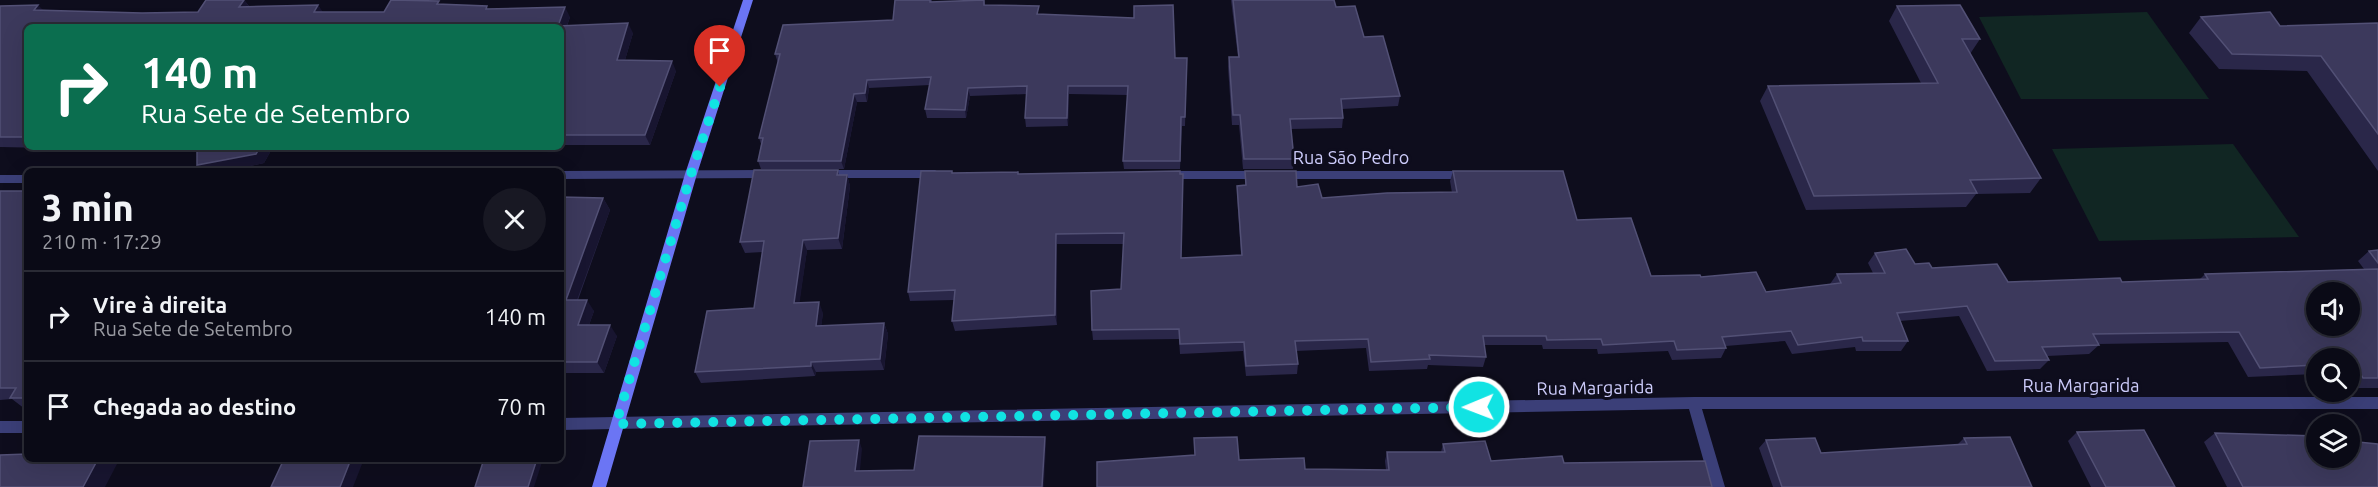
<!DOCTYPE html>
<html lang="pt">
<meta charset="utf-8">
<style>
:root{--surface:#0a0a16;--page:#181823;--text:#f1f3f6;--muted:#999aa1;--line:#2a2b35}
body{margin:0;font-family:Ubuntu,sans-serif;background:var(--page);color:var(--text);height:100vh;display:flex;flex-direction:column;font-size:22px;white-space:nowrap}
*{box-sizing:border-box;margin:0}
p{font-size:20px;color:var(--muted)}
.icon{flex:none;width:33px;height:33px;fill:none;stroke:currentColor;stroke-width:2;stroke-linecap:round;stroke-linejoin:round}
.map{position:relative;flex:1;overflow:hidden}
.side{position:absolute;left:24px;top:168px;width:540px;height:294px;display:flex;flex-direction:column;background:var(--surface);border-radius:9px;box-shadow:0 6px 24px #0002,0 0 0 2px var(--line)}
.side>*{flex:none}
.guide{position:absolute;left:24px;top:24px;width:540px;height:126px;border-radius:9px;box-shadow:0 6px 24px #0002,0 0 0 2px var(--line);background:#0b6e4f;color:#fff;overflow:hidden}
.tools{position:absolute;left:2306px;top:282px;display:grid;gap:12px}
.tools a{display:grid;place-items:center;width:54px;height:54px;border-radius:50%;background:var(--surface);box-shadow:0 6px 24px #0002,0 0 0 2px var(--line);font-size:30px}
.pin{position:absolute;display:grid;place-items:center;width:51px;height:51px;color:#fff;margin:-62px -26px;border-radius:50% 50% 50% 0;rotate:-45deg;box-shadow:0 0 6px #0007}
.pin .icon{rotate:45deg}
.me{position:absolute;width:66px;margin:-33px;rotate:269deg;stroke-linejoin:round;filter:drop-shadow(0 0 4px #0008)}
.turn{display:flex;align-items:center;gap:21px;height:126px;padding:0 18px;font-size:27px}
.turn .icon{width:78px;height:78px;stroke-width:2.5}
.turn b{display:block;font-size:42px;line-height:51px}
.round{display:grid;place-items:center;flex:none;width:63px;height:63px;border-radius:32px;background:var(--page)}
.head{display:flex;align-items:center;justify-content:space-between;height:102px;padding:0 18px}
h1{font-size:36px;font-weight:800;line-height:45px}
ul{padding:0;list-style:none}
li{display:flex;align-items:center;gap:18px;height:90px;padding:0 18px;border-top:2px solid var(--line)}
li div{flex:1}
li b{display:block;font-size:22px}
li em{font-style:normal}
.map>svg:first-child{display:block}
.green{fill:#112623}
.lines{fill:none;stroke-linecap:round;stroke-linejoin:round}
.street{fill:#3b3f78;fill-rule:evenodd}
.secondary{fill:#6b75f4;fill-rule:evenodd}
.wall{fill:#2a2749}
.shaded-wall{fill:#181530}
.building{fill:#3c395c;stroke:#525075;stroke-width:1.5;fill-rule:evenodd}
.route{stroke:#11e3e3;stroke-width:10;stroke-dasharray:0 18}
.labels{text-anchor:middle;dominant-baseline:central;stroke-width:6;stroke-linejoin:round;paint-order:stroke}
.street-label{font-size:18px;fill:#cdccfb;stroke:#0e0d1d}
</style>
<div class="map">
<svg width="2378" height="487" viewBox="0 0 2378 487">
<rect width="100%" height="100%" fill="#0e0d1d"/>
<g class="green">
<polygon points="2147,12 2209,99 2021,99 1979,17"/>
<polygon points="2233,144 2299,237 2099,241 2052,149"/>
</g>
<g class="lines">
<g class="street">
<polygon points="770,170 776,174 770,178 561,179 560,171"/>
<polygon points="823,170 935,170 941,174 935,178 823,178 817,174"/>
<polygon points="1168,171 1259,171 1265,175 1259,179 1168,179 1162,175"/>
<polygon points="1282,171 1466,171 1472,175 1466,179 1282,179 1276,175"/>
<rect x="0" y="175" width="27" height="8"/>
<polygon points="1694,397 2378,397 2378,409 1702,409 1725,487 1711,487 1689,409 561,430 561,418"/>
<rect x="0" y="421" width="27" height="12"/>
</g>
<polygon class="secondary" points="743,0 753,0 697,174 606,487 592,487 685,174"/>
</g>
<g class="wall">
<polygon points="206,0 244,0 249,6 318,5 322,12 384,12 441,4 570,17 567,26 633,33 625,60 676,71 650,145 561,145 561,27 27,27 27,147 273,147 264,163 227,171 202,171 197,165 197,151 0,147 0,6 44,11 142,13 198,12"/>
<polygon points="895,0 932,0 932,2 984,0 985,5 1039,14 1175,58 1187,58 1185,126 1182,126 1180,169 1124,169 1123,161 1128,95 1069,94 1068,126 1026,127 1025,118 1027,94 970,96 966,118 927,118 925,109 930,85 869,88 867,102 857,102 844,169 761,169 758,161 761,144 759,138 778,63 775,54 893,20"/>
<polygon points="1231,0 1334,0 1336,7 1364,37 1400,96 1398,106 1342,109 1343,118 1342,128 1291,129 1294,159 1293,169 1243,169 1239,125 1232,125 1228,67 1229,57 1238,57"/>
<polygon points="1897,6 1980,39 1970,54 2041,178 2030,193 1976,194 1966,207 1806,210 1760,101 1768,86 1921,83 1889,21"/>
<polygon points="2201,17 2280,26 2378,23 2378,171 2307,71 2219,69 2189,33"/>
<polygon points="838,170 839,175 847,175 850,186 842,249 807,250 799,303 823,313 821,326 884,323 888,334 884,370 816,372 815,376 701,383 695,372 754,308 763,252 745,253 740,242"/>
<polygon points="1245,171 1297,187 1322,198 1452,193 1450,181 1453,171 1577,220 1651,276 1701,277 1766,292 1831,284 1830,284 1837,274 1873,273 1868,263 1875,253 1932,268 2008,282 2122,282 2199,280 2205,274 2364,269 2358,261 2369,251 2378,250 2378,388 2351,388 2349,385 2349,358 2316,358 2316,374 2248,377 2228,342 2098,344 2099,345 2089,354 2047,356 2049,360 2040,369 1987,371 1959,316 1900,321 1908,341 1901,351 1856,351 1855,347 1792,354 1785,341 1726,346 1726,348 1721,358 1672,360 1668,351 1598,354 1597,349 1543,349 1542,345 1484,345 1486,357 1483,367 1428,365 1427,369 1369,371 1366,348 1296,351 1298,364 1297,374 1246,376 1243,351 1180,354 1179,339 1093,340 1092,330 1121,289 1124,244 1057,244 1057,325 955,331 952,321 954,300 910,301 908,292 953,173 1018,174 1181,258 1241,255 1237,196 1237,186 1245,185"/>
<polygon points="0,191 27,191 27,409 25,409 12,399 0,400"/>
<polygon points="561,197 603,198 610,210 578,300 594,311 589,325 617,336 604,373 561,373"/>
<polygon points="2077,432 2175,487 2091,487 2068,441"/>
<polygon points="2215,433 2316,458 2378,487 2227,487 2204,442"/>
<polygon points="1194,438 1239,460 1305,469 1386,470 1385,461 1387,452 1441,452 1443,444 1491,461 1564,463 1097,487 1195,455"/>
<polygon points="1964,438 2032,487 1773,487 1759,448 1766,440 1821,453 1957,445"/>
</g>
<g class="shaded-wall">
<polygon points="244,0 252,10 239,7"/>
<polygon points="38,5 48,15 34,10"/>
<polygon points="318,5 325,15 314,12"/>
<polygon points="565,7 570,17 563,36 558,26"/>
<polygon points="628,23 633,33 622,70 617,60"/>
<polygon points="672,61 676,71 650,145 645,135"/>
<polygon points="867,80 869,88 867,102 865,93"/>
<polygon points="1068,86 1069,94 1068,126 1067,118"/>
<polygon points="968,88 970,96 966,118 965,110"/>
<polygon points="854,94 857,102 844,169 841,161"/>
<polygon points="260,147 273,147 264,163 227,171 202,171 197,165"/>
<polygon points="847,175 850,186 842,249 838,238"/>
<polygon points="603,198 610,210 573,311 566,300"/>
<polygon points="1056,234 1057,244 1057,325 1055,315"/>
<polygon points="803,240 807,250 798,314 794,303"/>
<polygon points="587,300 594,311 585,336 578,325"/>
<polygon points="819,302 823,313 820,337 816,326"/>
<polygon points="884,323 888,334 884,370 880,359"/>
<polygon points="610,325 617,336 604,373 597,362"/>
<polygon points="811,362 816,372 815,376 811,366"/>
<polygon points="1045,437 1046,446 1044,487 1042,487"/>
<polygon points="859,440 862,449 859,480 855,471"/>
<polygon points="98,459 111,459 117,464 105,487 83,487"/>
<polygon points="351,459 364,459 353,487 340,487"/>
<polygon points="537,459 543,459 534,487 528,487"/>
</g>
<g class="building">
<polygon points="206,0 244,0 239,7 318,5 314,12 384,12 391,0 439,1 437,4 487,6 486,9 565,7 558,26 628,23 617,60 672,61 645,135 561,135 561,27 27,27 27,137 0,137 0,6 38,5 34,10 142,13 198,12"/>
<polygon points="895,0 930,0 930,2 984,0 984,5 1039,6 1037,14 1134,18 1134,6 1173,5 1175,58 1187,58 1185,117 1181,117 1180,161 1123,161 1128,86 1068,86 1067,118 1025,118 1027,86 968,88 965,110 925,109 931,77 867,80 865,93 854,94 841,161 758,161 763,138 759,138 780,54 775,54 783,25 893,20"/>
<polygon points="1233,0 1334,0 1336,7 1355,6 1364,37 1383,36 1400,96 1341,99 1343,118 1290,119 1294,159 1244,159 1240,115 1233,115 1229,57 1239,57"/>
<polygon points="1960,5 1980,39 1962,39 2041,178 1970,180 1977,193 1814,196 1768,86 1938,83 1897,6"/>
<polygon points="2270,12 2280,26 2378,23 2378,134 2321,56 2232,54 2201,17"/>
<polygon points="197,147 260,147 256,154 197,165"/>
<polygon points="754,170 838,170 837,175 847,175 838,238 803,240 794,303 819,302 816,326 884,323 880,359 811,362 811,366 695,372 707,311 754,308 764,241 740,242"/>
<path d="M921 171H952V173L1018 172V174L1180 171V174H1183L1181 258 1242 255 1237 186 1246 185 1245 171H1296L1297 187 1318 184 1322 198 1387 193 1457 192 1453 171H1563L1577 220 1631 218 1651 276 1700 275 1701 277 1756 272 1766 292 1841 283 1837 274 1885 273 1875 253 1906 249 1915 264 1929 263 1932 268 1997 264 2008 282 2120 278 2122 282 2208 279 2205 274 2378 269V378H2363L2354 364H2349V358H2316V365L2260 368 2239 332 2093 334 2099 345 2042 347 2049 360 1995 361 1967 306 1897 313 1908 341H1863L1862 337 1798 345 1791 331 1722 337 1726 348 1677 350 1674 341 1603 345 1601 339 1547 340 1546 336H1483L1486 357 1429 355 1430 359 1371 362 1368 339 1295 341 1298 364 1246 366 1244 342 1180 344 1179 329 1092 330 1091 291 1121 289 1124 233 1056 234 1055 315 952 321 955 290 908 292ZM2316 292H2349V326H2316Z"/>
<polygon points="0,191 27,191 27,398 10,398 16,388 0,388"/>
<polygon points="561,197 603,198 566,300 587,300 578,325 610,325 597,362 561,362"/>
<polygon points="2378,250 2378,263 2369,251"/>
<polygon points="2144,430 2175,487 2106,487 2077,432"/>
<polygon points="2215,433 2316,436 2316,458 2349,458 2349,441 2378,444 2378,487 2243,487"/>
<polygon points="919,436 1045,437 1042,487 803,487 810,441 859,440 855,471 914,470"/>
<polygon points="1237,437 1239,460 1304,458 1305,469 1389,470 1387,452 1445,452 1443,444 1485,441 1491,461 1562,456 1564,463 1705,461 1712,487 1097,487 1097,462 1195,455 1194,438"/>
<polygon points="2010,437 2032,487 1782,487 1766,440 1815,438 1821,453 1967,444 1964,438"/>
<polygon points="27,454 27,459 98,459 83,487 0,487 0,455"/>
<polygon points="284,459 351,459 340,487 271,487"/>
<polygon points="484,459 537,459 528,487 475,487"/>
</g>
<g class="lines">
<polyline class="route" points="720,87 691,174 616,424 1479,407"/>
</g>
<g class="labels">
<g class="street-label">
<text x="1351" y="157">Rua São Pedro</text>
<text x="2081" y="385">Rua Margarida</text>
<text transform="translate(1595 387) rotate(-1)">Rua Margarida</text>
</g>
</g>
</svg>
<div class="tools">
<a><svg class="icon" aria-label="sound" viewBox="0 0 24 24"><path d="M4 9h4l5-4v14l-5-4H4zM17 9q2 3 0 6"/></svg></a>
<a><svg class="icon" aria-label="search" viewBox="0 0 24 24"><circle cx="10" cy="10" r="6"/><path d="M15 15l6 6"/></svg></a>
<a><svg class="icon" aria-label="layers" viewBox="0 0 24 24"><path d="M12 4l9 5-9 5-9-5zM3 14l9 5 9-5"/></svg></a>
</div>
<div class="pin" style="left:720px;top:87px;background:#d93025"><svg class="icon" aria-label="arrive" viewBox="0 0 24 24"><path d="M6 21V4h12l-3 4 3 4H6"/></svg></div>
<svg class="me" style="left:1479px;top:407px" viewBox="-20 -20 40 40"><circle r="17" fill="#11e3e3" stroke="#fff" stroke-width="3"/><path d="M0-11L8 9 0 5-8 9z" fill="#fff"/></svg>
<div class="guide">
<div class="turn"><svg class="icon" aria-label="right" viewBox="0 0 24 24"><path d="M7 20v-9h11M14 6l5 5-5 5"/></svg><div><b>140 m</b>Rua Sete de Setembro</div></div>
</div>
<section class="side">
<div class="head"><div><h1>3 min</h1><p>210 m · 17:29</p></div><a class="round"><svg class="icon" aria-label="close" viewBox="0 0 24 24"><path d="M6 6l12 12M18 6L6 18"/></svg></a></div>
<ul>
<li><svg class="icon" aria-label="right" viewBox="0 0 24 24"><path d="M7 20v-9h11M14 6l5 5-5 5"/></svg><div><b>Vire à direita</b><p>Rua Sete de Setembro</p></div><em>140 m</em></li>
<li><svg class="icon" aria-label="arrive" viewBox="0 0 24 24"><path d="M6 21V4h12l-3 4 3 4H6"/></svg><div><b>Chegada ao destino</b></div><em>70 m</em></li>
</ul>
</section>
</div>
